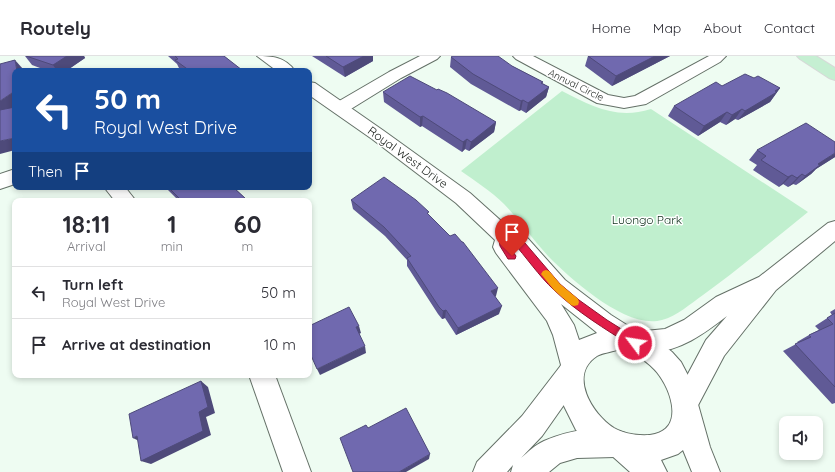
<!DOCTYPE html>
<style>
:root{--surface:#fff;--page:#f2f2f3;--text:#2b2b33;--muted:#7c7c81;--line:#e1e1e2}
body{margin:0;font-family:Quicksand,sans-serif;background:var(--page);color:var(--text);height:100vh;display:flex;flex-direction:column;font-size:15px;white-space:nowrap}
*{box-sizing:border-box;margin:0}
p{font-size:13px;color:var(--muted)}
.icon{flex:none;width:22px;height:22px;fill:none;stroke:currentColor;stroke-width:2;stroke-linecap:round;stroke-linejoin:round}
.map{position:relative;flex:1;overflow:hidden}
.side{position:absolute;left:12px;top:142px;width:300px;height:180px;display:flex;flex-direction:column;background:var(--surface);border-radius:8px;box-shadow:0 2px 6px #0003}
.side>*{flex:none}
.top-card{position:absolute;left:12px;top:12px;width:300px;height:122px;border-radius:8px;box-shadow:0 2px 6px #0003;background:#1a4fa0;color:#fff;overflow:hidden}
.tools{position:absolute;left:779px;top:360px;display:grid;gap:8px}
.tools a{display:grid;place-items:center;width:44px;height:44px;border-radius:8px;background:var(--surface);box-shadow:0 2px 6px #0003;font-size:20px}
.pin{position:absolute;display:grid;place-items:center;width:34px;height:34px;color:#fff;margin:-41px -17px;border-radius:50% 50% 50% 0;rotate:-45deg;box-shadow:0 0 4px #0007}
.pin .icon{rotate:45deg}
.me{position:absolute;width:44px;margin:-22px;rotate:301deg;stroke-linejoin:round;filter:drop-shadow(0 0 3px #0008)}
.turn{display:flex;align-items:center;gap:14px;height:84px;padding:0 16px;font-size:18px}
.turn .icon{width:52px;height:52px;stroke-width:2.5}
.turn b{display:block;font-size:28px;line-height:34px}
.then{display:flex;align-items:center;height:38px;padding:0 16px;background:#0003;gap:8px;font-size:15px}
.eta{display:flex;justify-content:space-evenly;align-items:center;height:68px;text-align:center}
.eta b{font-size:24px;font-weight:800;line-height:28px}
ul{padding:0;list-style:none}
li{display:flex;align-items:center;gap:12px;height:52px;padding:0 16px;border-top:1px solid var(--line)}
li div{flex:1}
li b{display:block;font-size:15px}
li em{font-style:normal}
header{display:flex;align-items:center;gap:24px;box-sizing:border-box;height:56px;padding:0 20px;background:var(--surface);border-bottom:1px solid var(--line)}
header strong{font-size:19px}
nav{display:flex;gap:22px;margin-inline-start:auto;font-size:14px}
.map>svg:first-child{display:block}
.green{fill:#c0efce}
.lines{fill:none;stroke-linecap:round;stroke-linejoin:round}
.minor-casing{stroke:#647067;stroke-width:2}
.tertiary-casing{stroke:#647067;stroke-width:2}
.primary-casing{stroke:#d7d8d8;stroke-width:2}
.minor{fill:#fff;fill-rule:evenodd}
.tertiary{fill:#fff;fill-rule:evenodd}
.primary{fill:#c5efd2;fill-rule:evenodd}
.wall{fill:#605a96}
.shaded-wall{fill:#4e4a7a}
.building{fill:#7069af;stroke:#4e4a7a}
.route{fill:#e11d48;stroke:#92132f}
.slow{fill:#f59e0b}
.labels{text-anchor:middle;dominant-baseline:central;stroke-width:3;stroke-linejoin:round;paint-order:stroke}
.far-street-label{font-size:10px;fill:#232824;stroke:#fff}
.street-label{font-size:12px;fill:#232824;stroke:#fff}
.park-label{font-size:12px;fill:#10321d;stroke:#fff}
</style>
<header>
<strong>Routely</strong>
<nav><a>Home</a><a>Map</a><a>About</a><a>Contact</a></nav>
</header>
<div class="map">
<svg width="835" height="416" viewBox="0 0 835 416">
<rect width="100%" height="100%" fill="#eefcf2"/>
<path class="green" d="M562 35C592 50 616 64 651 53L808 156C773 184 739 213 703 239 690 248 677 260 662 264 627 274 572 224 549 201 533 184 520 165 504 148 491 135 475 125 461 115Z"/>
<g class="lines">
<defs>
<g id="minor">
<polygon points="420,0 440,0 437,3 401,22 346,56 340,57 334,56 332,52 334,48 389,16"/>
<polygon points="513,0 533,0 608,39 624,42 635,40 709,0 726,0 720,6 646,48 624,52 597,47 516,3"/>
<polygon points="15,113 15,128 0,133 0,118"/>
<polygon points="104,131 125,131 136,145 115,145"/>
<path d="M835 165V185L776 234 724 300 695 355 686 359 677 355 673 346 706 284 727 260C702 279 682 294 650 297 641 298 635 298 626 295L623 287 626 279 635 276 665 273 684 264 716 241 759 221 828 167Z"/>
<path d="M571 305 580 308 584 317 580 326 542 380 521 402C528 396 535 389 544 385 566 375 602 368 625 377L629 387 625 397 615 401 577 402 560 407 549 416H511L513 409 507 416H473L477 406 522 360 562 308Z"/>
<polygon points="249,319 275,319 311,416 283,416"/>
</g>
<g id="tertiary">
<path d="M257 0C272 0 285 1 295 15H277Z"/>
<path d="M309 26 315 27 384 75 470 137 509 172 523 177 565 224 611 259 641 278 662 288 672 296 681 306 692 327 710 391 720 416H692L683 394 678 398 661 404 667 416H630L611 399 594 391 576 374 561 344 557 323 561 309 553 279 547 265 496 197 493 191 495 184 456 147 372 83 309 39ZM561 248 595 275 597 277 579 284 574 269ZM617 294C631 297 644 302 654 313 669 328 686 370 655 378 643 381 624 378 614 372 592 358 568 319 597 300 602 297 611 296 617 294Z"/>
</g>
<polygon id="primary" points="797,0 816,0 835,12 835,24 829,22 800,3"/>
</defs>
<use href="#minor" class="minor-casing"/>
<use href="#tertiary" class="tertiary-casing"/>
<use href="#primary" class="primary-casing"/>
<use href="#minor" class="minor"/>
<use href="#tertiary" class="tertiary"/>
<use href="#primary" class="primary"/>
</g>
<g class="wall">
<polygon points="25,0 84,0 85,2 66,15 48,15 32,9"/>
<polygon points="168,0 224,0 242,15 182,15 180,14 177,8"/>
<polygon points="312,0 373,0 373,5 345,21"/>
<polygon points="588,0 670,0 612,30 585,10"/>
<polygon points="451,1 512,10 543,26 542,27 549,31 546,41 526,57 521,54 519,55 471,28 450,11"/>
<polygon points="754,22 780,32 770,46 738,64 735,63 726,69 720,66 698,80 668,60 674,50 722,30"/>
<polygon points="383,36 496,66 494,76 469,95 465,93 462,96 422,70 420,71 384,46"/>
<polygon points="757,94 835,101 816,113 811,118 796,129 793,128 788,131 783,128 779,131 753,114 757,109 749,104"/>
<polygon points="165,131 233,131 246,143 247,145 179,145"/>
<polygon points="351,144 428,159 496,240 495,241 499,258 456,279 445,262 442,263 438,258 407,210 407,204 385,180 353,153"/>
<polygon points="835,253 835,347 832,348 783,295 798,287 797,286 809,279 819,274 815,270 832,259 830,256"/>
</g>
<g class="shaded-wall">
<polygon points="67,0 84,0 85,2 66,15 57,15 53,9"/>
<polygon points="364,0 373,0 373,5 345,21 343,11"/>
<polygon points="655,0 670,0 612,30 616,20"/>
<polygon points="15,4 23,13 24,15 17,15"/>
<polygon points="549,31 546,41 526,57 528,47"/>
<polygon points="780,32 770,46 738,64 745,55"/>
<polygon points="15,35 15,50 0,61 0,45"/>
<polygon points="523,44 521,54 519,55 521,45"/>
<polygon points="742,53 735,63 726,69 732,59"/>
<polygon points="727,56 720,66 698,80 704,70"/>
<polygon points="423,60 422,70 420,71 420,61"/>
<polygon points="496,66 494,76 469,95 471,86"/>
<polygon points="15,82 15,94 0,98 0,85"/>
<polygon points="467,83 465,93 462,96 463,86"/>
<polygon points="835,97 835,101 816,113 811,118 796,129 818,108"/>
<polygon points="802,118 793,128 788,131 797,122"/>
<polygon points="792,119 783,128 779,131 788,121"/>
<polygon points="498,232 496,240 489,243 491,235"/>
<polygon points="502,250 499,258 456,279 458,272"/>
<polygon points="446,254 445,262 442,263 443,255"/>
<polygon points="359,270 361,277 357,279 356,271"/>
<polygon points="365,290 366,297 320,319 317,313"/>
<polygon points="309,295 313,302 309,304"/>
<polygon points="201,325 208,331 215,357 206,361 211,379 151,408 141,405 199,356"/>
<polygon points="137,380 143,387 133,382"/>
<polygon points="430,398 429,403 406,416 399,416"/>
</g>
<g class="building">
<polygon points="26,0 67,0 53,9"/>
<polygon points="175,0 224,0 242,14 240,15 190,15 175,4 178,3"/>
<polygon points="326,0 364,0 343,11"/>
<polygon points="453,0 498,0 512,10 543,26 541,27 549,31 528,47 523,44 521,45 473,18 451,1"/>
<polygon points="588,0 655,0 616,20"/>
<polygon points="15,4 17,15 15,15 15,35 0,45 0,8"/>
<polygon points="745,18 754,22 758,20 780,32 775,35 777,36 745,55 742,53 732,59 727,56 704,70 674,50 716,26 722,30"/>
<polygon points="410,20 437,34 438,33 447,37 496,66 471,86 467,83 463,86 423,60 420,61 383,36"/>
<polygon points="15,51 15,82 0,85 0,54"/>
<polygon points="806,67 835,86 835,97 818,108 820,109 805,120 802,118 797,122 792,119 788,121 761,104 766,100 757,94"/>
<polygon points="384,121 416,144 429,156 427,157 450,180 455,178 462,186 463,186 498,232 491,235 502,250 458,272 446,254 443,255 439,251 407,202 411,200 384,171 351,144"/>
<polygon points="168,131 233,131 246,143 244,145 182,145"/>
<polygon points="349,251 359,270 356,271 365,290 317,313 309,295 309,270"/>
<polygon points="835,257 835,331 795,288 811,281 809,279 833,268 827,262"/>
<polygon points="201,325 208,351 199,356 203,375 141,405 137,380 133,382 129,358"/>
<polygon points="406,352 430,398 399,416 353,416 340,382 366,369 368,372"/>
</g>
<path class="route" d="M502 174 519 180 560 228 579 244 607 264 639 284 640 287 639 290 635 292 632 290C605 273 577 256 554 234 539 220 526 201 512 185L508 183V189L516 200 515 203H508L500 190 498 178Z"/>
<polygon class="slow" points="546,214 549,215 560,228 578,243 579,246 578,249 574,250 571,249 554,234 541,218 543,215"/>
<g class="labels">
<g class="far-street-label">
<text transform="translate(576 29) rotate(26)">Annual Circle</text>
</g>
<g class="street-label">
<text transform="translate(408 101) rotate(36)">Royal West Drive</text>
</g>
<g class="park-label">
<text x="647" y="163">Luongo Park</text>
</g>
</g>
</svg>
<div class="tools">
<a><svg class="icon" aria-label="sound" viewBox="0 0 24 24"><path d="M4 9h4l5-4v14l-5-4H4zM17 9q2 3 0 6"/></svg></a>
</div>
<div class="pin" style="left:512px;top:200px;background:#d93025"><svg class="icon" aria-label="arrive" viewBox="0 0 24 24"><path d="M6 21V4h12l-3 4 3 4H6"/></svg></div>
<svg class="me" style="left:635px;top:287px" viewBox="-20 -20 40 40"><circle r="17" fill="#e11d48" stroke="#fff" stroke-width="3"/><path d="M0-11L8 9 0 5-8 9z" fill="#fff"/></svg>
<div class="top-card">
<div class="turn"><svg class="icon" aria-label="left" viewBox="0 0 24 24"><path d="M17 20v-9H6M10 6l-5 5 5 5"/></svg><div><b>50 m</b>Royal West Drive</div></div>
<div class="then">Then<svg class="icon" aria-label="arrive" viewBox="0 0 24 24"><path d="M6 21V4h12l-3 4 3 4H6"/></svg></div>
</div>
<section class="side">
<div class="eta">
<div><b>18:11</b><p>Arrival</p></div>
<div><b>1</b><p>min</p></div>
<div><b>60</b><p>m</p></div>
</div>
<ul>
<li><svg class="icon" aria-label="left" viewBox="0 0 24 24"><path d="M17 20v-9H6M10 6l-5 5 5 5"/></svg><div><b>Turn left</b><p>Royal West Drive</p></div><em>50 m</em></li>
<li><svg class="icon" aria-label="arrive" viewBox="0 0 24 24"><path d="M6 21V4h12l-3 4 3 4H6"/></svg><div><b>Arrive at destination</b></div><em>10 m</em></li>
</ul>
</section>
</div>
